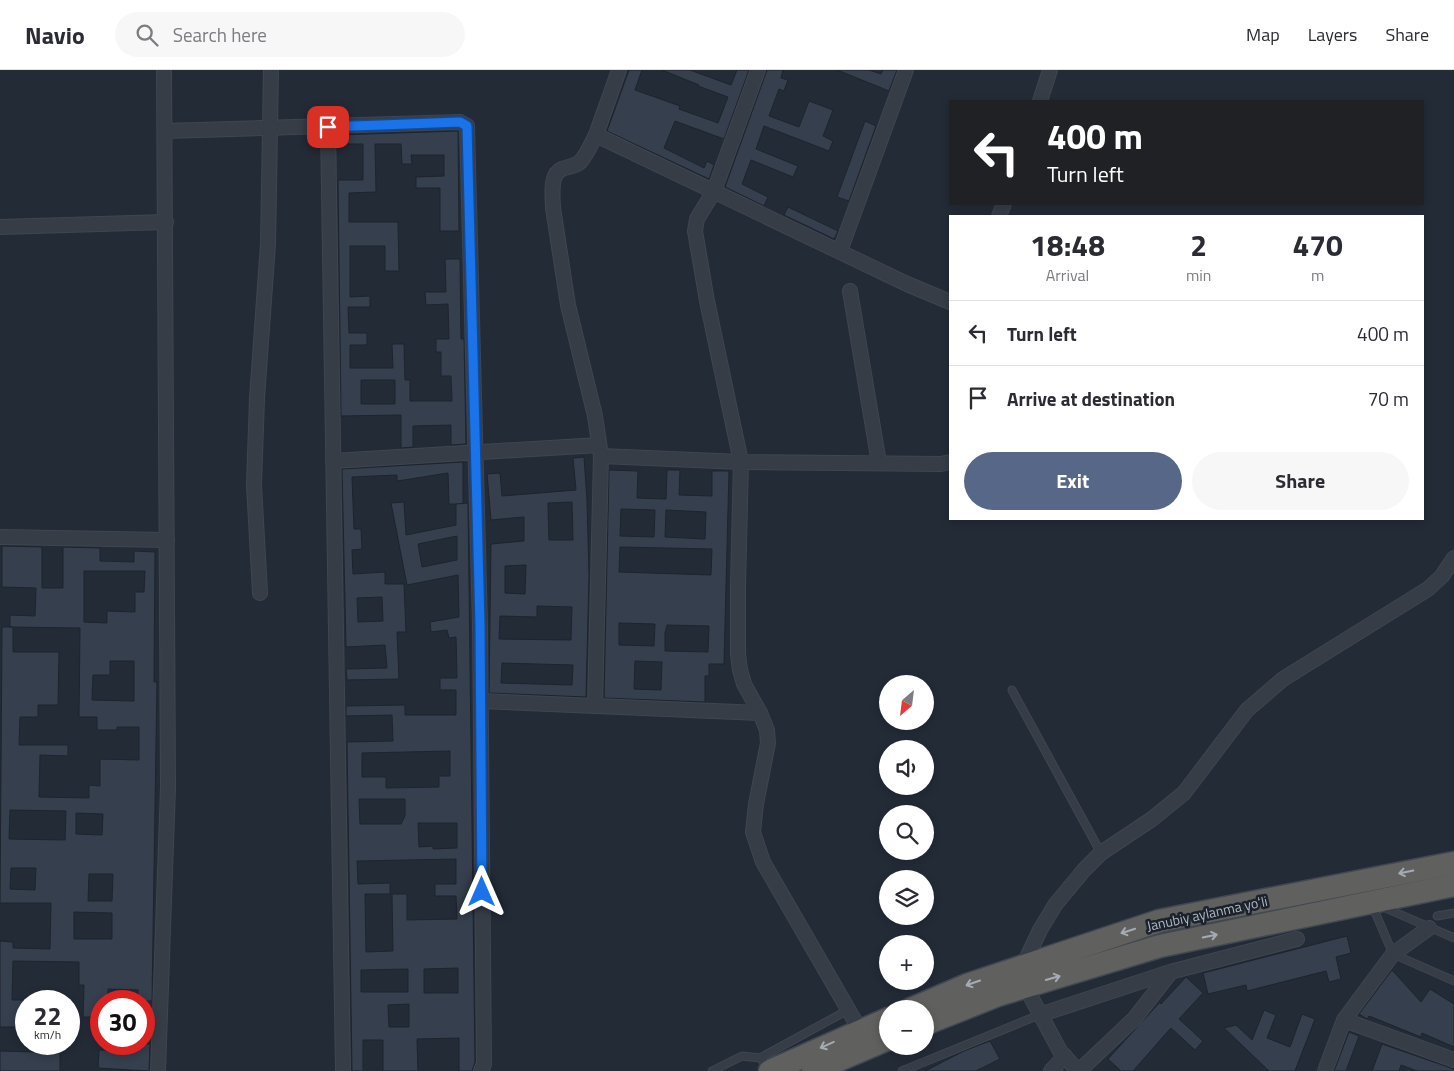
<!DOCTYPE html>
<meta charset="utf-8">
<style>
:root{--surface:#fff;--page:#f7f7f7;--text:#2b2b33;--muted:#7c7c81;--line:#e1e1e2;--accent:#566787}
body{margin:0;font-family:"Titillium Web",sans-serif;background:var(--page);color:var(--text);height:100vh;display:flex;flex-direction:column;font-size:19px;white-space:nowrap}
*{box-sizing:border-box;margin:0}
p{font-size:16px;color:var(--muted)}
.icon{flex:none;width:28px;height:28px;fill:none;stroke:currentColor;stroke-width:2;stroke-linecap:round;stroke-linejoin:round}
.map{position:relative;flex:1;overflow:hidden}
.sheet{position:absolute;left:949px;top:145px;width:475px;height:305px;display:flex;flex-direction:column;background:var(--surface);border-radius:0px;box-shadow:0 2px 8px #0003}
.sheet>*{flex:none}
.hud{position:absolute;left:949px;top:30px;width:475px;height:105px;border-radius:0px;box-shadow:0 2px 8px #0003;background:#202124;color:#fff;overflow:hidden}
.needle{width:32px;rotate:208deg}
.fabs{position:absolute;left:879px;top:605px;display:grid;gap:10px}
.fabs a{display:grid;place-items:center;width:55px;height:55px;border-radius:50%;background:var(--surface);box-shadow:0 2px 8px #0003;font-size:25px}
.speed{position:absolute;left:15px;top:920px;display:flex;gap:10px;font-size:25px;font-weight:700;text-align:center}
.speed>*{display:grid;place-content:center;width:65px;height:65px;border-radius:50%;background:var(--surface);box-shadow:0 2px 8px #0003;line-height:1}
.speed small{font-size:12px;font-weight:400}
.speed .limit{border:8px solid #d22;background:#fff;color:#111}
.pin{position:absolute;display:grid;place-items:center;width:42px;height:42px;color:#fff;margin:-21px;border-radius:10px;box-shadow:0 2px 8px #0006}
.me{position:absolute;width:55px;margin:-28px;rotate:0deg;stroke-linejoin:round;filter:drop-shadow(0 0 4px #0008)}
.turn{display:flex;align-items:center;gap:18px;height:105px;padding:0 15px;font-size:22px}
.turn .icon{width:65px;height:65px;stroke-width:2.5}
.turn b{display:block;font-size:35px;line-height:42px}
.eta{display:flex;justify-content:space-evenly;align-items:center;height:85px;text-align:center}
.eta b{font-size:30px;font-weight:700;line-height:35px}
.action{display:flex;gap:10px;margin-top:auto;padding:10px 15px}
.action a{flex:1;height:58px;border-radius:30px;background:var(--accent);color:#fff;font-size:20px;font-weight:700;line-height:58px;text-align:center}
.action a+a{background:var(--page);color:var(--text)}
ul{padding:0;list-style:none}
li{display:flex;align-items:center;gap:15px;height:65px;padding:0 15px;border-top:1px solid var(--line)}
li div{flex:1}
li b{display:block;font-size:19px}
li em{font-style:normal}
header{display:flex;align-items:center;gap:30px;box-sizing:border-box;height:70px;padding:0 25px;background:var(--surface);border-bottom:1px solid var(--line)}
header strong{font-size:24px}
nav{display:flex;gap:28px;margin-inline-start:auto;font-size:18px}
.search{width:350px;height:45px;background:var(--page);display:flex;align-items:center;gap:12px;box-sizing:border-box;padding:0 18px;border-radius:28px;color:var(--muted);font-size:19px}
.map>svg:first-child{display:block}
.building{fill:#353f4d;stroke:#1d242e;fill-rule:evenodd}
.lines{fill:none;stroke-linecap:round;stroke-linejoin:round}
.service-casing{stroke:#3f4651;stroke-width:9}
.minor-casing{stroke:#3f4651;stroke-width:16}
.trunk-casing{stroke:#414852;stroke-width:25}
.service{stroke:#363d47;stroke-width:7}
.minor{stroke:#363d47;stroke-width:14}
.trunk{stroke:#60605e;stroke-width:22}
.oneway{stroke:#a5abb5}
.route-casing{stroke:#114b97;stroke-width:12}
.route{stroke:#1a73e8;stroke-width:9}
.labels{text-anchor:middle;dominant-baseline:central;stroke-width:5;stroke-linejoin:round;paint-order:stroke}
.street-label{font-size:14px;fill:#b1b8c4;stroke:#1b222c}
</style>
<header>
<strong>Navio</strong>
<div class="search"><svg class="icon" aria-label="search" viewBox="0 0 24 24"><circle cx="10" cy="10" r="6"/><path d="M15 15l6 6"/></svg>Search here</div>
<nav><a>Map</a><a>Layers</a><a>Share</a></nav>
</header>
<div class="map">
<svg width="1454" height="1001" viewBox="0 0 1454 1001">
<rect width="100%" height="100%" fill="#232b37"/>
<g class="building">
<polygon points="629,0 642,0 635,20 680,36 679,39 718,53 728,27 698,16 699,15 662,0 690,0 731,15 737,0 749,0 724,69 675,51 664,78 704,98 707,91 714,95 709,109 607,61"/>
<polygon points="767,0 783,0 781,8 788,10 784,21 779,19 769,46 799,57 809,31 833,40 823,66 833,71 829,81 764,56 756,79 798,96 793,107 751,90 742,114 768,127 764,136 725,117"/>
<polygon points="837,0 869,0 881,4 883,0 897,0 889,21"/>
<polygon points="865,51 876,56 849,131 837,127"/>
<path d="M458 61 459 161H440V118H416V107L444 106V85H411L412 94H402L401 74H375L376 122 349 123V152H398L399 201H385V176H350V227L370 226V237H348L349 263H367V275H350V298H393L392 274H404L405 310H410V331H452L451 306H441V282H436V269H449L448 234 426 235 425 222H446L445 189H460L461 269H464L466 374 451 375V355L413 356V377L401 378V345L341 346 338 110H363V74H337V65ZM361 310H395V334H361Z"/>
<polygon points="788,137 838,161 834,169 784,145"/>
<path d="M584 387 587 430 589 505 586 627 489 623 491 474 524 471V447L491 450 487 404 500 403 502 426 576 420 573 388ZM572 432 573 470H549L548 433ZM526 495 525 524 505 523V496ZM537 536 572 537 571 570 499 569 500 546 537 547ZM502 593 573 595 572 615 501 613Z"/>
<path d="M463 392V434H449L448 403 404 410 397 411V405L352 407 354 459H361L362 479 352 480 353 504 385 502V514H404L406 562H397L399 609 347 610 346 599 387 598 385 575 346 577 342 399ZM382 527 383 551 358 552 357 528Z"/>
<path d="M609 400 638 401 637 428 666 429 667 400H680L679 425 712 426V401H729L724 594H709V606H705V632L604 628ZM621 439 655 440 654 467 620 466ZM666 440 706 442 705 469 665 467ZM620 477 712 479 711 505 619 502ZM619 553 655 554 654 576 619 575ZM667 555 709 556 708 582 665 581V563ZM635 591 662 592 661 620 634 619Z"/>
<path d="M404 432 406 465 456 455V434L468 433 475 992 472 1001H459V968L417 969 418 1001H383V970H363V1001H352L347 672 393 671 392 645 346 646V636L405 635V645H456V620H440V608H457L456 567 449 568 447 560 431 562 430 552 459 547 458 505 407 515 391 433ZM457 466V490L422 497 418 474ZM450 681V706H439V717L386 718V707H362V683ZM359 729H405V746L401 754H360ZM418 753H457V778L433 779V776L419 777ZM456 789V814H435V826H456L457 849 407 850V824H392L393 881 366 882 365 824H390V813L358 814 357 791ZM458 898V923H424V899ZM408 899V922H361V900ZM409 934V957H389L388 935Z"/>
<path d="M2 476 42 477V518H63V477L100 478V491L134 492V481L155 482 154 612H157L152 931H138V920L108 919V931H101V947H83L84 915H79V892L13 891 12 930H26V957H0V871L13 872V878L50 879 51 833H0L2 557H10V545L35 546 36 518 2 517ZM84 501H145L144 522H135V542L107 541V553L84 552ZM10 557 80 558 79 647H97V660H117V657H139V690L100 689V716L89 715V728L39 727 40 685 68 686V675H19L20 647H38V635H58L59 582H13V557ZM110 591H134V631L92 630 93 605H110ZM10 740 66 741 65 770 9 769ZM76 743 103 744 102 765 76 764ZM11 798H36L35 820 10 819ZM89 804H113L112 831H88ZM74 842 112 843V869H74Z"/>
<polygon points="1347,866 1351,883 1336,887 1341,909 1329,912 1326,901 1247,921 1246,915 1208,924 1203,903"/>
<polygon points="1392,900 1421,932 1430,919 1454,934 1454,977 1422,963 1421,967 1369,946 1367,949 1359,944"/>
<polygon points="1186,907 1203,923 1179,949 1203,971 1195,980 1171,958 1133,1001 1121,1001 1108,989 1160,932 1161,934"/>
<polygon points="1264,940 1276,945 1267,968 1290,977 1302,944 1315,949 1295,1001 1269,1001 1224,958 1236,955 1252,970"/>
<polygon points="1349,962 1359,966 1346,1001 1334,1001"/>
<polygon points="990,971 1000,989 976,1001 925,1001 964,981"/>
<polygon points="35,974 47,974 47,982 60,983 60,1001 0,1001 0,981 35,982"/>
<polygon points="132,974 150,974 149,1001 98,998 99,980 132,981"/>
<polygon points="1382,974 1454,999 1454,1001 1417,1001 1401,995 1399,1001 1372,1001"/>
</g>
<g class="lines">
<defs>
<g id="service">
<polyline points="1012,620 1101,783"/>
<polyline points="1372,835 1393,884 1454,911"/>
<polyline points="1383,837 1454,868"/>
<polyline points="1437,846 1454,843"/>
<polyline points="760,988 848,940"/>
<polyline points="712,1001 742,986 760,988 763,991"/>
<polyline points="902,1001 1039,945"/>
</g>
<g id="minor">
<polyline points="619,0 596,65 907,214 950,232"/>
<polyline points="758,0 714,121 697,149 695,161 707,231 741,392 738,516 738,584 740,600 744,614 760,643 767,660 768,673 756,734 753,762 763,792 860,960"/>
<polyline points="1040,31 1050,0"/>
<polyline points="328,57 343,1001"/>
<polyline points="165,61 460,52 467,56 480,555 484,994 481,1001"/>
<polyline points="999,146 1004,134"/>
<polyline points="0,157 166,152"/>
<polyline points="840,181 906,0"/>
<polyline points="850,221 879,393"/>
<polyline points="601,386 741,392 941,394 950,392"/>
<polyline points="333,391 599,375"/>
<polyline points="0,467 167,470"/>
<polyline points="260,523 254,415 257,328 268,174 271,0"/>
<polyline points="481,631 760,643"/>
<path d="M595 636 601 386 595 346 568 235 553 138C553 128 549 104 562 99 568 96 575 97 580 92 587 85 591 74 596 65"/>
<polyline points="1023,896 1040,860 1055,835 1084,800 1101,783 1152,749 1184,723 1247,640 1283,609 1428,519 1442,506 1454,488"/>
<polyline points="1025,916 1060,981 1078,1001"/>
<polyline points="1039,945 1170,902 1297,869"/>
<polyline points="1344,950 1454,990"/>
<polyline points="158,1001 168,717 164,0"/>
<polyline points="1051,1001 1065,986"/>
<polyline points="1079,1001 1135,948 1170,903"/>
<polyline points="1325,1001 1344,950 1393,884 1429,858"/>
</g>
<g id="trunk">
<polyline points="911,939 967,915 1159,851 1454,793"/>
<polyline points="925,954 998,925 1160,876 1454,815"/>
<polyline points="770,1001 888,949"/>
<polyline points="813,1001 888,969"/>
</g>
</defs>
<use href="#service" class="service-casing"/>
<use href="#minor" class="minor-casing"/>
<use href="#trunk" class="trunk-casing"/>
<use href="#service" class="service"/>
<use href="#minor" class="minor"/>
<use href="#trunk" class="trunk"/>
</g>
<defs><path id="oneway-shaft" d="M-6 0H5M1.5-3L5.5 0L1.5 3" fill="none" stroke-width="1.6" stroke-linecap="round" stroke-linejoin="round" transform="scale(1.25)"/></defs>
<g class="oneway">
<use href="#oneway-shaft" transform="translate(1406 802) rotate(169)"/>
<use href="#oneway-shaft" transform="translate(1128 861) rotate(162)"/>
<use href="#oneway-shaft" transform="translate(1210 866) rotate(-12)"/>
<use href="#oneway-shaft" transform="translate(1053 908) rotate(-16)"/>
<use href="#oneway-shaft" transform="translate(973 913) rotate(161)"/>
<use href="#oneway-shaft" transform="translate(827 975) rotate(156)"/>
</g>
<g class="lines">
<defs>
<polyline id="route" points="328,57 460,52 467,56 480,555 482,822"/>
</defs>
<use href="#route" class="route-casing"/>
<use href="#route" class="route"/>
</g>
<g class="labels">
<g class="street-label">
<text transform="translate(1207 843) rotate(-12)">Janubiy aylanma yoʻli</text>
</g>
</g>
</svg>
<div class="fabs">
<a><svg class="needle" viewBox="-14 -14 28 28"><path d="M0-13l5 13h-10z" fill="#e53935"/><path d="M0 13l5-13h-10z" fill="#7c7c81"/></svg></a>
<a><svg class="icon" aria-label="sound" viewBox="0 0 24 24"><path d="M4 9h4l5-4v14l-5-4H4zM17 9q2 3 0 6"/></svg></a>
<a><svg class="icon" aria-label="search" viewBox="0 0 24 24"><circle cx="10" cy="10" r="6"/><path d="M15 15l6 6"/></svg></a>
<a><svg class="icon" aria-label="layers" viewBox="0 0 24 24"><path d="M12 4l9 5-9 5-9-5zM3 14l9 5 9-5"/></svg></a>
<a>+</a>
<a>−</a>
</div>
<div class="speed"><div>22<small>km/h</small></div><div class="limit">30</div></div>
<div class="pin" style="left:328px;top:57px;background:#d93025"><svg class="icon" aria-label="arrive" viewBox="0 0 24 24"><path d="M6 21V4h12l-3 4 3 4H6"/></svg></div>
<svg class="me" style="left:482px;top:822px" viewBox="-20 -20 40 40"><path d="M0-17L14 15 0 8-14 15z" fill="#1a73e8" stroke="#fff" stroke-width="4"/></svg>
<div class="hud">
<div class="turn"><svg class="icon" aria-label="left" viewBox="0 0 24 24"><path d="M17 20v-9H6M10 6l-5 5 5 5"/></svg><div><b>400 m</b>Turn left</div></div>
</div>
<section class="sheet">
<div class="eta">
<div><b>18:48</b><p>Arrival</p></div>
<div><b>2</b><p>min</p></div>
<div><b>470</b><p>m</p></div>
</div>
<ul>
<li><svg class="icon" aria-label="left" viewBox="0 0 24 24"><path d="M17 20v-9H6M10 6l-5 5 5 5"/></svg><div><b>Turn left</b></div><em>400 m</em></li>
<li><svg class="icon" aria-label="arrive" viewBox="0 0 24 24"><path d="M6 21V4h12l-3 4 3 4H6"/></svg><div><b>Arrive at destination</b></div><em>70 m</em></li>
</ul>
<div class="action"><a>Exit</a><a>Share</a></div>
</section>
</div>
